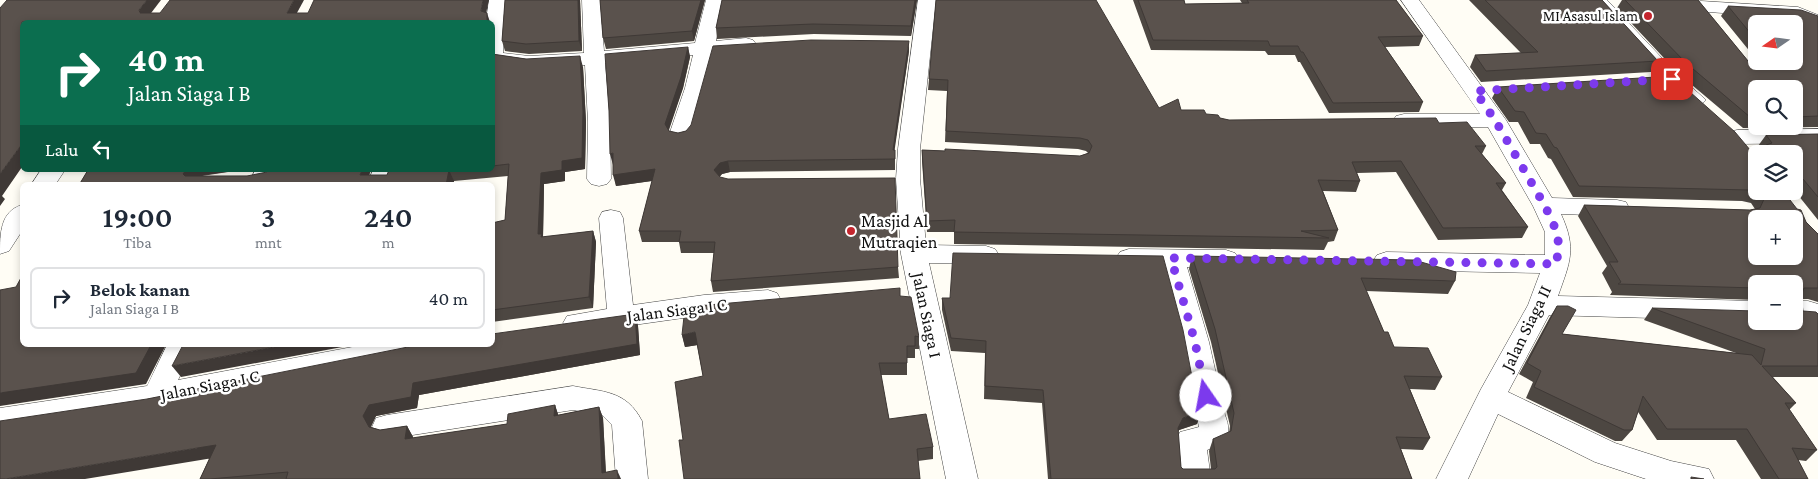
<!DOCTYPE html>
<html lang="id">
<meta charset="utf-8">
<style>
:root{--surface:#fff;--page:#f6f6f7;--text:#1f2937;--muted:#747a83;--line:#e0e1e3}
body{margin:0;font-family:"Crimson Pro",serif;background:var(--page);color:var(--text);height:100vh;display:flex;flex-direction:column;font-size:19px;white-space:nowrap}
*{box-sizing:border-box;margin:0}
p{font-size:16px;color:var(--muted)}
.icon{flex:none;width:28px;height:28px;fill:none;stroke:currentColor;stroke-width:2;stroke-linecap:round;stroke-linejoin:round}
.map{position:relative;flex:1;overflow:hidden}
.sheet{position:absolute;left:20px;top:182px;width:475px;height:165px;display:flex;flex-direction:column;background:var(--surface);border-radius:8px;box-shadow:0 2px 8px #0003}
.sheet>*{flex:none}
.top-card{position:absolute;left:20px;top:20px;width:475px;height:152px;border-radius:8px;box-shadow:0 2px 8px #0003;background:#0b6e4f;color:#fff;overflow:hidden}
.needle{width:32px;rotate:256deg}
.tools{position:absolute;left:1748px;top:15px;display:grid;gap:10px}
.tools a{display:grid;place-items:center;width:55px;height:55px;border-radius:8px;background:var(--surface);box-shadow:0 2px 8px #0003;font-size:25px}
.pin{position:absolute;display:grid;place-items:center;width:42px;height:42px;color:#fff;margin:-21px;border-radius:10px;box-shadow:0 2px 8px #0006}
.me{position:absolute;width:55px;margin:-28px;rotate:348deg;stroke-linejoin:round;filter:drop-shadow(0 0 4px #0008)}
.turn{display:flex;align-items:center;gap:18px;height:105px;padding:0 25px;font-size:22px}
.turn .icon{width:65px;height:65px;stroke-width:2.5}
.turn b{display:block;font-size:35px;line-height:42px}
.then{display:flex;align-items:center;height:48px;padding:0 25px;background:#0003;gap:10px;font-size:19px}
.eta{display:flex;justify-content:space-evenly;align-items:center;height:85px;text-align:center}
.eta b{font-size:30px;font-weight:600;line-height:35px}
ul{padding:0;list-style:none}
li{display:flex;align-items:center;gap:15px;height:62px;margin:0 10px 8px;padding:0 15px;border:2px solid var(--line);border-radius:8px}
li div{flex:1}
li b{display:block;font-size:19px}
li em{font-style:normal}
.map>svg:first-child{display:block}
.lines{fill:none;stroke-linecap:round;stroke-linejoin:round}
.street-casing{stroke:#444;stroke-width:1}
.street{fill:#fff;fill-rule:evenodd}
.wall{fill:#4d4742;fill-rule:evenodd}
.shaded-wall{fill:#3f3936}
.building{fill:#5a524d;stroke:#3f3936;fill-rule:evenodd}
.route{stroke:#7c3aed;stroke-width:9;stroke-dasharray:0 16.2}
.poi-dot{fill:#c4262e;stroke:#fff;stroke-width:2}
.labels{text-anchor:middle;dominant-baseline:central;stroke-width:5;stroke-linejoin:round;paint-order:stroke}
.far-poi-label{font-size:15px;fill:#111;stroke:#fff;text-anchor:end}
.poi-label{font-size:18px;fill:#111;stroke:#fff;text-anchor:start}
.street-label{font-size:18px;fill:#111;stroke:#fff}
</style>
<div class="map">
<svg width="1818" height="479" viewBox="0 0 1818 479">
<rect width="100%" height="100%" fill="#fffdf5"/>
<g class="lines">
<defs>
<g id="street">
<polygon points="489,0 507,0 503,53 529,56 584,53 582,0 600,0 604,51 695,43 706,0 724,0 716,41 746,38 753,40 756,44 753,48 713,53 705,88 691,135 688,140 680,142 672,140 669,135 685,88 693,55 605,63 610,122 611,179 607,184 599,186 591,184 587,179 588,122 585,65 529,68 492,63 492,22 486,22"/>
<polygon points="918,0 936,0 920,149 920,179 926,245 986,246 995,249 999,255 995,261 986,264 929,263 978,479 946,479 901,254 896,179 898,149"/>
<path d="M1401 0H1419L1506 120 1552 198 1617 200 1626 202 1629 208 1626 214 1617 216 1561 214C1577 249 1570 262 1558 296L1756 301V321L1549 315 1508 392 1615 443 1671 461 1709 469 1714 479H1646L1595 462 1498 414 1468 479H1436L1481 389 1528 305 1540 273 1386 270 1377 267 1373 261 1377 255 1386 252 1545 255V232L1533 206 1488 127 1404 128 1396 126 1393 121 1396 116 1404 114H1480Z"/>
<polygon points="1588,0 1607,0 1678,75 1706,100 1702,104 1695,106 1688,104 1664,83"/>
<polygon points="1701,1 1798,7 1818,15 1818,28 1794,18 1694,11 1692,7 1694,3"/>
<polygon points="1818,129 1818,143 1737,144 1729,142 1726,137 1729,132 1737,130"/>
<polygon points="41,170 65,170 55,185 31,185"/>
<polygon points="255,170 279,170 273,185 249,185"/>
<polygon points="373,170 397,170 391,185 367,185"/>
<path d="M22 205V231L9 251 0 254C0 234 0 211 22 205Z"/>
<polygon points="611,210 620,212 623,218 633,305 704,295 768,290 777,293 781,300 777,307 768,310 704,315 577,333 567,330 563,323 567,316 607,309 599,218 602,212"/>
<path d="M1129 249 1226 250 1235 253 1239 259 1235 265 1226 268 1187 267 1209 342 1225 415C1229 426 1230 432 1225 443L1207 450 1211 479H1179L1176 441 1180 432 1199 427 1181 342 1161 267H1129L1120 264 1116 258 1120 252Z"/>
<polygon points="1794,301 1808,301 1818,304 1818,318 1808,321 1794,321"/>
<polygon points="167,345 195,345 178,380 363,345 433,345 429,352 419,356 156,408 0,432 0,408 147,386"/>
<path d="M573 386C603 392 626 390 642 421L648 479H616L612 425 602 415 573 410 387 439 376 436 372 427 376 418 387 415Z"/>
</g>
</defs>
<use href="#street" class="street-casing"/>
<use href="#street" class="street"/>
</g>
<g class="wall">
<polygon points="505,0 580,0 582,51 529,54 505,51 502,41"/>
<polygon points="600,0 705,0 694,41 606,49 603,38"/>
<polygon points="722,0 917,0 911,36 814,34 717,39 716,28"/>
<polygon points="936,0 1159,108 1181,110 1229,120 1439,123 1486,146 1482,154 1506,183 1502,190 1528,227 1522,238 1438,240 1396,172 1357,173 1360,181 1356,192 1323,191 1338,230 1334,241 1328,242 1324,250 954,244 954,232 927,232 922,161 922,150 1080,156 1088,153 1086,151 1078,149 945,142 947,91 928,90 929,79"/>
<polygon points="1133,0 1184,0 1185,4 1242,3 1240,0 1396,0 1423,36 1419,46 1385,47 1423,102 1419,112 1329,113 1300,62 1298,62 1295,55 1268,55 1265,51 1151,50"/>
<polygon points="1469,0 1602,0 1658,61 1651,72 1481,82 1470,67 1475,55 1521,53"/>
<path d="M1622 0H1698L1753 67 1761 69 1764 68 1758 61H1794L1756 24V59L1721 16 1728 6 1818 16V127L1743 128 1679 74 1617 8ZM1756 89H1794V126H1756Z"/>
<polygon points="688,47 690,57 683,88 669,130 669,131 678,133 686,131 909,51 894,150 895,150 895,170 730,172 722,174 719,177 898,267 899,278 713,292 711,281 714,253 681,253 679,242 642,242 639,231 652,181 616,186 613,164 613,165"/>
<polygon points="492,54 583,67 586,122 585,169 565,172 565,181 544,184 543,237 593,231 596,242 593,308 492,322 492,223 505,220 508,176 454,181 453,185 79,185 88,170 241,170 202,176 387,175 389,170 492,170"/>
<polygon points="1498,87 1783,191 1806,222 1818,234 1818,302 1808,299 1802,299 1803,311 1818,314 1818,377 1773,377 1796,403 1789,410 1817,450 1806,461 1798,460 1808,479 1761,479 1736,440 1657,440 1638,412 1632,430 1622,441 1615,441 1526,398 1533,382 1519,374 1550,317 1557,306 1562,334 1736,353 1644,320 1652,308 1756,321 1794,284 1756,284 1756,300 1610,295 1612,292 1602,273 1607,266 1578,216 1584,205 1750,210 1755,209 1751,203 1742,201 1573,197 1551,159 1548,158 1540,144 1530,144 1518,122 1509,122 1492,98"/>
<polygon points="1818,134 1818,220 1794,190 1794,154 1759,154 1762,151 1758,146 1766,135"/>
<polygon points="1192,256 1455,281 1448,294 1366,291 1384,332 1394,347 1442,377 1435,390 1410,389 1430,438 1423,450 1401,449 1412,479 1048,479 1042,403 984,399 985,353 951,351 942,310 942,298 1197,424 1179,430 1178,432 1181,467 1183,469 1211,469 1209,451 1213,439 1229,433 1230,426 1211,342 1189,269"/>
<polygon points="900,296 919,337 919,349 915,349 915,358 907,358 907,375 881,375 889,419 933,447 933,459 918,461 683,440 703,376 697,345 685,347 682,335"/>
<polygon points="635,314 638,326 640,355 419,395 417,408 376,416 371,427 380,430 407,426 413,437 413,438 507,424 555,405 558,415 599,407 603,418 606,472 621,479 200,479 209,459 147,399"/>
</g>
<g class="shaded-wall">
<polygon points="147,0 161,0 145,21 140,13 139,10"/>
<polygon points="294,0 304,0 292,22 287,13"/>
<polygon points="483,0 489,0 484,22 481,11"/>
<polygon points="578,0 580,0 582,51 579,41"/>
<polygon points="701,0 705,0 694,41 692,31"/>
<polygon points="915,0 917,0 911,36 911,26"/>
<polygon points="487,13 490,22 487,22"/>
<polygon points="909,41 909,51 893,161 893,150"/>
<polygon points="688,47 690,57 683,88 667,134 665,124"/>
<polygon points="580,56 583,67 586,122 585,169 565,172 565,181 544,184 543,237 545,245 538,234 541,173 562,161"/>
<polygon points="22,144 22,167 2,196 5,199 0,206 0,174"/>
<polygon points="613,153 616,164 613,165 610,154"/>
<polygon points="728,161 730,172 722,174 716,181 714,170 720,163"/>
<polygon points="655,169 658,180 616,186 613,175"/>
<polygon points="186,170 241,170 204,175 195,179 190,185 183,174"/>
<polygon points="362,170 371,170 366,185 360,175"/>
<polygon points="449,170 454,181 453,185 446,185"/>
<polygon points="593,231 596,242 593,308 589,297"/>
<polygon points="635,314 638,326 640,355 419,395 417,408 376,416 370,428 369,427 363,416 369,405 413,383"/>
<polygon points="695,332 698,345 685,347 682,335"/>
<polygon points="151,345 166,345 146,384 0,406 0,393"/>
<polygon points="285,345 353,345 181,377 172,366"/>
<polygon points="555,405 559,417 554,416"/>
<polygon points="599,407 603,418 606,479 602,473"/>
<polygon points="1201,412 1197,424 1179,430 1174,440 1178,428 1183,418"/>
<polygon points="407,426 413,437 411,451 405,439"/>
<polygon points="216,445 225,456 85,479 5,479"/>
<polygon points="617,470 621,479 618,479"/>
</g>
<g class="building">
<polygon points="7,0 147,0 139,10 140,13 160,13 170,0 294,0 287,13 308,13 314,0 483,0 481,11 487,13 487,22 22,22 22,144 0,174 0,8"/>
<polygon points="505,0 578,0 579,41 526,44 502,41"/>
<polygon points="600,0 701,0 692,31 603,38"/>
<polygon points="722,0 915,0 911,26 813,24 716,28"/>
<polygon points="936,0 1096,0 1159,108 1178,99 1181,110 1204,110 1206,114 1218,115 1220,118 1229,120 1436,118 1439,123 1467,122 1486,146 1475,146 1506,183 1496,183 1528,227 1443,228 1401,161 1352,162 1360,181 1318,180 1338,230 1301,231 1329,238 954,232 955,220 927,221 922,150 945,151 945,149 1080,156 1089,153 1092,146 1088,140 1080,138 946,131 948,80 929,79"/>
<polygon points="1138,0 1184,0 1185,4 1249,3 1247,0 1396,0 1423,36 1378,37 1423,102 1333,103 1303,52 1301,52 1298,46 1270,46 1268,41 1153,40"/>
<polygon points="1485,0 1602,0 1658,61 1486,71 1475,55 1538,52"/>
<polygon points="1625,0 1698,0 1753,67 1761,69 1770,67 1772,61 1794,61 1794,24 1756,24 1756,40 1728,6 1801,10 1818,16 1818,116 1794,117 1794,89 1756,89 1756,117 1750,117 1686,63"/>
<polygon points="811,40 909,41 893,150 895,150 895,159 728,161 720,163 714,170 720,177 728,179 895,178 898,267 711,281 715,242 679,242 681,231 639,231 655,169 613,175 613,153 610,154 609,111 605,54 688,47 681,77 665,124 669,131 678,133 686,131 691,125 713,46"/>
<polygon points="492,54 526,59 580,56 583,111 582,158 562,161 562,170 541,173 538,234 542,234 541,237 593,231 589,297 492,310 492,223 505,220 509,164 492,166"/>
<path d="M1672 76 1735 132 1756 157V191H1783L1797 209 1801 210 1806 222 1818 234V288H1804L1801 296 1803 311 1816 312 1818 314V366H1762L1796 403H1785L1817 450 1792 448 1808 479H1779L1747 429H1667L1643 396 1632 430H1624L1534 387 1541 371 1527 363 1557 306H1568L1576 310 1562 334 1752 355 1761 365 1765 349 1652 308 1756 311V321H1794V284H1756V288L1618 284 1621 282 1609 262H1618L1584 205 1750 210 1760 208 1764 199 1760 192 1750 190 1579 186 1557 148 1554 147 1546 134 1536 133 1524 112 1515 111 1498 87ZM1756 219H1794V256H1756Z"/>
<polygon points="1818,134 1818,197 1803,179 1794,179 1794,154 1766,154 1766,145 1772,143 1766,135"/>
<polygon points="88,170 186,170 183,174 185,176 247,176 267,172 268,170 362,170 360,175 387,175 389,170 451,170 449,170 446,185 79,185"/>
<polygon points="953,253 1163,256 1183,330 1197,403 1201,412 1183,418 1178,428 1181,467 1183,469 1215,469 1217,467 1213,439 1231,431 1234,413 1215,329 1192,256 1414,260 1456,272 1455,281 1361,278 1384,332 1388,332 1394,347 1428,348 1442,377 1404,376 1430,438 1396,437 1412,479 1051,479 1043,390 985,386 986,341 951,338 942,298 950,298"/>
<polygon points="22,276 22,345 151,345 136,373 0,393 0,290 16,287"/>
<polygon points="900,288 900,296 911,297 919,337 915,336 915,346 907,346 907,363 879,363 889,419 926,414 933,447 917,449 920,479 684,479 679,440 683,440 675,382 703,376 695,332 682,335 685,307"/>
<polygon points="635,314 637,344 413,383 411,397 369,405 363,416 369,427 380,430 407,426 405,439 507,424 508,414 555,405 554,416 599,407 602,473 617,470 618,479 286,479 288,472 210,479 200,479 216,445 5,479 0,479 0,421 147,399 413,346 417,345 492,345 492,334"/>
<polygon points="183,345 285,345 172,366"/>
<polygon points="1691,477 1704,479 1691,479"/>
</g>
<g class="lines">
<polyline class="route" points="1206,396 1195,342 1171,258 1556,264 1559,248 1557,232 1545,206 1495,120 1475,91 1672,79"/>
</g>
<g class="poi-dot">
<circle cx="1648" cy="16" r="5"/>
<circle cx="851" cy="231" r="5"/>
</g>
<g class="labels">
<g class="far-poi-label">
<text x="1638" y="16">MI Asasul Islam</text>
</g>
<g class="poi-label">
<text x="861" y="221">Masjid Al<tspan x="861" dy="21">Mutraqien</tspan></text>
</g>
<g class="street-label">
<text transform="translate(677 310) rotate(-7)">Jalan Siaga I C</text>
<text transform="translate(927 315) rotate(78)">Jalan Siaga I</text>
<text transform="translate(1526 328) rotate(-64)">Jalan Siaga II</text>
<text transform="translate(210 385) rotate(-11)">Jalan Siaga I C</text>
</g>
</g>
</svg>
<div class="tools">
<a><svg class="needle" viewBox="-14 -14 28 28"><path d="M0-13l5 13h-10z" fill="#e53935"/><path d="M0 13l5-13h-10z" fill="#747a83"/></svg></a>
<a><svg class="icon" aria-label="search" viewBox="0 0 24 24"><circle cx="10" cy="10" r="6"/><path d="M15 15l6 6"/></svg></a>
<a><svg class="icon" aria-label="layers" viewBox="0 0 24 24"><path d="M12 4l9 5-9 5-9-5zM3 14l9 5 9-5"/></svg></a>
<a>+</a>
<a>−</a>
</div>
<div class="pin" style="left:1672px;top:79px;background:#d93025"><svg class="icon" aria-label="arrive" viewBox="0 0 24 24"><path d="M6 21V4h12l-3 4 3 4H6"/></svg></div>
<svg class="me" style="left:1206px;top:396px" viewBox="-20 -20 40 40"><circle r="19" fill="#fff"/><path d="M0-13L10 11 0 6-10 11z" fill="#7c3aed"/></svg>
<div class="top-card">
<div class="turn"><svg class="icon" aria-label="right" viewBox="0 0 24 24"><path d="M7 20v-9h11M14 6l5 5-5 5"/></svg><div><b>40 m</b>Jalan Siaga I B</div></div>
<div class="then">Lalu<svg class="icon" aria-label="left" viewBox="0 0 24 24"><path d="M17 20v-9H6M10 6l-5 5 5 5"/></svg></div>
</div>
<section class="sheet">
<div class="eta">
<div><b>19:00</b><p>Tiba</p></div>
<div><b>3</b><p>mnt</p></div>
<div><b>240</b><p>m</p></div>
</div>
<ul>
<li><svg class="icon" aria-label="right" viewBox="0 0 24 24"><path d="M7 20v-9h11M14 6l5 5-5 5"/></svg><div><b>Belok kanan</b><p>Jalan Siaga I B</p></div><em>40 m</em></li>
</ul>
</section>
</div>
